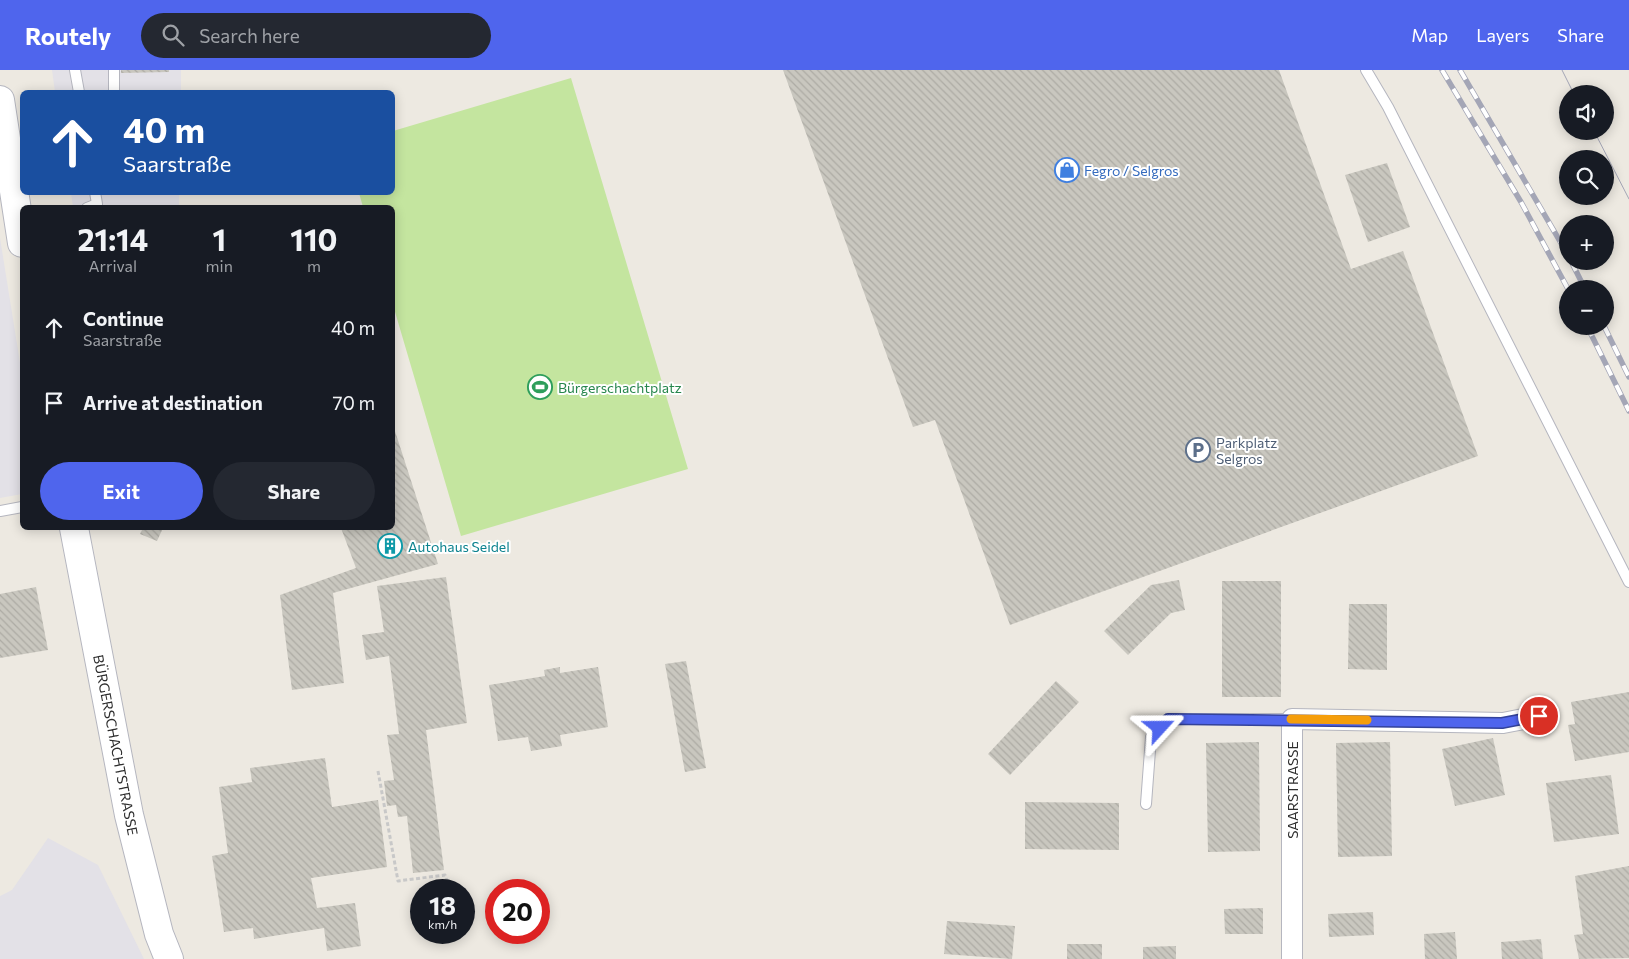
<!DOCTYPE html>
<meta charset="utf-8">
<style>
:root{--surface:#171b24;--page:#242831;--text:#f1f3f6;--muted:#9ea1a6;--accent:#4f65ed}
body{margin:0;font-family:Commissioner,sans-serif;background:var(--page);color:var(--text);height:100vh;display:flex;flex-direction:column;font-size:19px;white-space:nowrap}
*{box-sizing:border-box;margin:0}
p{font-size:16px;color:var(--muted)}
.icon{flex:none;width:28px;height:28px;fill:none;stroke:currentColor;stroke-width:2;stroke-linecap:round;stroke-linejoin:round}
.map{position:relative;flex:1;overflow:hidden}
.details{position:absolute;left:20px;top:135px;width:375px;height:325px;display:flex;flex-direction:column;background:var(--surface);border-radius:8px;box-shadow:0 2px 12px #0003}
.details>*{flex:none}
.hud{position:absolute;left:20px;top:20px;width:375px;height:105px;border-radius:8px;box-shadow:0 2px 12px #0003;background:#1a4fa0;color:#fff;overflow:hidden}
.buttons{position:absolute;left:1559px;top:15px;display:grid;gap:10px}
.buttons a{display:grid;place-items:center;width:55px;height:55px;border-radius:50%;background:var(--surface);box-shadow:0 2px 12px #0003;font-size:25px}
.speed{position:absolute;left:410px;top:809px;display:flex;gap:10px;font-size:25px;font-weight:700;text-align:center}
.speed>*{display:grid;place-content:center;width:65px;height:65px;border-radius:50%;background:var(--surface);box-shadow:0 2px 12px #0003;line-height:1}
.speed small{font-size:12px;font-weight:400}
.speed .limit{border:8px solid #d22;background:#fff;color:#111}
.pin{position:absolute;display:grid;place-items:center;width:42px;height:42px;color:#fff;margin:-21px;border:2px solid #fff;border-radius:50%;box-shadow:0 1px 5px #0007}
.me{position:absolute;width:55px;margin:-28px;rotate:66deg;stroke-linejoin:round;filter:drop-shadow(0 0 4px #0008)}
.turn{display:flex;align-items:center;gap:18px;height:105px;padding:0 20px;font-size:22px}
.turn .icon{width:65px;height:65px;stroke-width:2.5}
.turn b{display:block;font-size:35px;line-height:42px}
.eta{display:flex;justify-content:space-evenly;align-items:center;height:85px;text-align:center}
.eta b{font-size:30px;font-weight:700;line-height:35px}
.primary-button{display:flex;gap:10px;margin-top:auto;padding:10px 20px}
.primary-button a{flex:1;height:58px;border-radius:30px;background:var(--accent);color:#fff;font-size:20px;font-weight:700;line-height:58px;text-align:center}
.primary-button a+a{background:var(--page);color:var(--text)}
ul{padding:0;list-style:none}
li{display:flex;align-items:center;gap:15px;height:75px;padding:0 20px}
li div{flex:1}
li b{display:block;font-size:19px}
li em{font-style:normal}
header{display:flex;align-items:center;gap:30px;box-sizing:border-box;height:70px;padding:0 25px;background:var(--accent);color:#fff}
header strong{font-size:24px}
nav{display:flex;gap:28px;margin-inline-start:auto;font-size:18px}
.search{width:350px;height:45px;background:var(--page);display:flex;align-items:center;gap:12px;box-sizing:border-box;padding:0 18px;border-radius:28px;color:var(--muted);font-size:19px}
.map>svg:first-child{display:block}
.industrial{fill:#e3e1e7}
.pitch{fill:#c4e59f}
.building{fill:url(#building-back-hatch)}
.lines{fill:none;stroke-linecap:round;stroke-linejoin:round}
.lane-casing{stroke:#b5b6bf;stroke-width:12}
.street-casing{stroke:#b5b6bf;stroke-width:22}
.secondary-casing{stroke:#b5b6bf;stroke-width:30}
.path{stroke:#c8c8c8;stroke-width:3;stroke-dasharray:4 2.5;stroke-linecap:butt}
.lane{stroke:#fff;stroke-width:10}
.street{stroke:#fff;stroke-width:20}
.secondary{stroke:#fff;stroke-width:28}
.tram{stroke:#a4a6b6;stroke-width:1}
.rail-casing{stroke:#a4a6b6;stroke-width:5.5}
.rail{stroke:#fff;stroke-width:4;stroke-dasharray:11;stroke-linecap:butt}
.route-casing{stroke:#33429a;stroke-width:12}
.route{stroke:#4f65ed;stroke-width:9}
.slow{stroke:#f59e0b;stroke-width:9}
.labels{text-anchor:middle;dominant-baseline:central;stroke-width:4;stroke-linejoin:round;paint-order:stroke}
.shop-label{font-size:14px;fill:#366cbe;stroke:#fff;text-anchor:start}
.leisure-label{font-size:14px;fill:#27864d;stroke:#fff;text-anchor:start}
.service-label{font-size:14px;fill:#4e5e75;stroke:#fff;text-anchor:start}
.culture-label{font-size:14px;fill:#0d838f;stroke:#fff;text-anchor:start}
.street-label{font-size:14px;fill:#2d2d2d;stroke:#fff}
</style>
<header>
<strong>Routely</strong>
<div class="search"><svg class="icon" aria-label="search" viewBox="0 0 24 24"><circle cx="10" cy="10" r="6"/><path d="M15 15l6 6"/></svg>Search here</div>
<nav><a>Map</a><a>Layers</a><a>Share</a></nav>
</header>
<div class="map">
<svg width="1629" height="889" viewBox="0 0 1629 889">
<defs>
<pattern id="building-back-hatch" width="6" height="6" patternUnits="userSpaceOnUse" patternTransform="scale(1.25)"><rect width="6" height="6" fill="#c9c7bf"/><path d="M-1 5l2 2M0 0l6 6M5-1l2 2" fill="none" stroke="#adaba4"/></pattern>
</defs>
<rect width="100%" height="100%" fill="#ede9e1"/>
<g class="industrial">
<polygon points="52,0 181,0 181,22 55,22"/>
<polygon points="71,123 179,123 179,137 73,137"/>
<polygon points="0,168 22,305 22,424 0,428"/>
<polygon points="48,768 98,795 144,889 0,889 0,826 12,820"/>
</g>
<polygon class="pitch" points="571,8 688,399 461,466 393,235 392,138 363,137 359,123 392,122 393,61"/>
<g class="building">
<polygon points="121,0 169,0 169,2 121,3"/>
<polygon points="783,0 1279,0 1351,199 1403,181 1478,386 1010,555 935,350 913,357"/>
<polygon points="1387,93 1410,157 1368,172 1345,105"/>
<polygon points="393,355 438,494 333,523 344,613 292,620 280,525 356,498 341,458 392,458"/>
<polygon points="143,458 163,458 157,471 140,464"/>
<polygon points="446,507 467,653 426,660 444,800 413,803 407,746 398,747 396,735 387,736 384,711 394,710 387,665 399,664 389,586 366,590 362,565 384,562 377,516"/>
<polygon points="1179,510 1185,540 1171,543 1128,585 1104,561 1151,515"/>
<rect x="1222" y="511" width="59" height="116"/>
<polygon points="36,517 48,580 0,588 0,524"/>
<polygon points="1349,534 1387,534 1387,600 1348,599"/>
<polygon points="686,591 706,698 685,702 665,594"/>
<polygon points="560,597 560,603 598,597 608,657 560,665 562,676 531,681 528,667 498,671 489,615 545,606 544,600"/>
<polygon points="1056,611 1079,632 1010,705 988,684"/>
<polygon points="1629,622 1629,682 1575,691 1568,655 1575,654 1571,632"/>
<polygon points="1493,668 1505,725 1455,736 1442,679"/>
<polygon points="1259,672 1260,781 1208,782 1206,673"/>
<polygon points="1390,672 1392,786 1338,787 1336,673"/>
<polygon points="325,688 332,737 378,730 387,797 311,808 317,838 355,833 361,876 327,881 324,858 254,869 253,858 224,862 212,786 228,783 219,717 252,712 250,698"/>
<polygon points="1611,705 1619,764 1554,772 1546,713"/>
<polygon points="1025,732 1119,733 1119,780 1025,779"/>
<polygon points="1629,796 1629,888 1579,889 1574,865 1583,864 1575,806"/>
<polygon points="1263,838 1263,864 1225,864 1224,839"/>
<polygon points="1373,842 1374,865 1329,867 1328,844"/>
<polygon points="947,851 1015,856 1012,889 944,884"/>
<polygon points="1455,862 1457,889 1425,889 1424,864"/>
<polygon points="1541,869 1543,889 1502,889 1501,872"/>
<rect x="1067" y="874" width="35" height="15"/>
<polygon points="1176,876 1176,889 1143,889 1143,877"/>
</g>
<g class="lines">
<defs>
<g id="lane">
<polyline points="75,0 79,22"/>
<polyline points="114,0 114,22"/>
<polyline points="1366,0 1388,37 1629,512"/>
<polyline points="87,138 97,134 95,122"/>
<polyline points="0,441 22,437"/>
<polyline points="1146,734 1151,667 1168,649 1292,649"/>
</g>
<polyline id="street" points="1292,889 1292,649 1503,653 1539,646"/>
<g id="secondary">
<polyline points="0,30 22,173"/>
<polyline points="74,458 129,745 159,864 169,889"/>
</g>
</defs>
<use href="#lane" class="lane-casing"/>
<use href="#street" class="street-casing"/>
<use href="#secondary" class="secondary-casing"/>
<polyline class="path" points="378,701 398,811 445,805 450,820"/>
<use href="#lane" class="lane"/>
<use href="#street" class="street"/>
<use href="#secondary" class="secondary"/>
<g class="tram">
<polyline points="1562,0 1574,24"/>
<polyline points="1594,61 1629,129"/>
</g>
<defs>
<g id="rail">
<polyline points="1442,0 1521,132 1568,219"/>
<polyline points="1460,0 1568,185"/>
<polyline points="1571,191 1585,219"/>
<polyline points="1587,256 1629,341"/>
<polyline points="1604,256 1629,307"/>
</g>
</defs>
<use href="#rail" class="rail-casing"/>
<use href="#rail" class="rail"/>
</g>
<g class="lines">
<defs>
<polyline id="route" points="1160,658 1168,649 1502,653 1539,646"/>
</defs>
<use href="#route" class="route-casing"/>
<use href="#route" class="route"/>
<polyline class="slow" points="1291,649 1367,650"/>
</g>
<defs>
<symbol id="shop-ring" viewBox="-11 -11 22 22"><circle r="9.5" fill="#fff" stroke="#3f7fe0" stroke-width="1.5"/><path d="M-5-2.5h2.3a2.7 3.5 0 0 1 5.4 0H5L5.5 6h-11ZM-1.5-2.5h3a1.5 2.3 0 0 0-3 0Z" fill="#3f7fe0"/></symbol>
<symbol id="stadium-ring" viewBox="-11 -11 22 22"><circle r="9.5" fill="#fff" stroke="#2e9e5b" stroke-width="1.5"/><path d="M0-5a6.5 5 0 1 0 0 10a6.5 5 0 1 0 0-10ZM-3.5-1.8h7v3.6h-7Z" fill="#2e9e5b"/></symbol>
<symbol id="parking-ring" viewBox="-11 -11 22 22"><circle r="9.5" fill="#fff" stroke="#5c6f8a" stroke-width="1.5"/><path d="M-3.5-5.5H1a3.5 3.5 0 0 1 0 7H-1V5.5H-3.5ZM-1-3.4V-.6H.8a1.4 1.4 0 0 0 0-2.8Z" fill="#5c6f8a"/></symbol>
<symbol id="building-ring" viewBox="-11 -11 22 22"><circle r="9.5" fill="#fff" stroke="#0f9aa8" stroke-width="1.5"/><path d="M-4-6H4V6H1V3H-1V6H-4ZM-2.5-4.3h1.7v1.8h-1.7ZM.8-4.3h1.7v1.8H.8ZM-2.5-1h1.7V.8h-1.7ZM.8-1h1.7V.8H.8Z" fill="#0f9aa8"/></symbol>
</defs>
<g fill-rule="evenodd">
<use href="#shop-ring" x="1053" y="86" width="28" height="28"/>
<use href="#stadium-ring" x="526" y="303" width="28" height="28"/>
<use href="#parking-ring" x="1184" y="366" width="28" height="28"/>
<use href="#building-ring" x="376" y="462" width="28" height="28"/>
</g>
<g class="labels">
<g class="shop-label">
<text x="1084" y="100">Fegro / Selgros</text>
</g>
<g class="leisure-label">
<text x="558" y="317">Bürgerschachtplatz</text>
</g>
<g class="service-label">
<text x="1216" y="372">Parkplatz<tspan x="1216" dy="16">Selgros</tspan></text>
</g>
<g class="culture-label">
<text x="408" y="476">Autohaus Seidel</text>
</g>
<g class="street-label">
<text transform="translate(116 675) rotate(79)">BÜRGERSCHACHTSTRASSE</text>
<text transform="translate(1292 720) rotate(-90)">SAARSTRASSE</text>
</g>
</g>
</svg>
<div class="buttons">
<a><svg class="icon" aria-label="sound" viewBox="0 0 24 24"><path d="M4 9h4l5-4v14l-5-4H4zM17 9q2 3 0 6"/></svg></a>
<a><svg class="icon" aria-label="search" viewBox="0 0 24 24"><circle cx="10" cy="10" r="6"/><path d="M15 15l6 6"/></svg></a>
<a>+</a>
<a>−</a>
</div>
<div class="speed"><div>18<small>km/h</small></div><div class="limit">20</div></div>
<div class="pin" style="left:1539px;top:646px;background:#d93025"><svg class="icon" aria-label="arrive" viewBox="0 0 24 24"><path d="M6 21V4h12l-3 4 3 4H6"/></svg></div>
<svg class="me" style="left:1160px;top:658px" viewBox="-20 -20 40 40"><path d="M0-17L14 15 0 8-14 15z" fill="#4f65ed" stroke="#fff" stroke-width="4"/></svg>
<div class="hud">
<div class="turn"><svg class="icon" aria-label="ahead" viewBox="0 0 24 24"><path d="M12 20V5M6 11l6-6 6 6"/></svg><div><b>40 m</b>Saarstraße</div></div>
</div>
<section class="details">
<div class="eta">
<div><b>21:14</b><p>Arrival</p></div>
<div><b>1</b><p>min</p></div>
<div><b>110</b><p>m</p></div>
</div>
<ul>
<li><svg class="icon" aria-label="ahead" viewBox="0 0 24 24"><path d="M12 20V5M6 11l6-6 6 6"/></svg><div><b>Continue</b><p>Saarstraße</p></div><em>40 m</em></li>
<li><svg class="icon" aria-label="arrive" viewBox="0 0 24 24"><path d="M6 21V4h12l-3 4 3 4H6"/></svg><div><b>Arrive at destination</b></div><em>70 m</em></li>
</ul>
<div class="primary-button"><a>Exit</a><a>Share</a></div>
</section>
</div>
